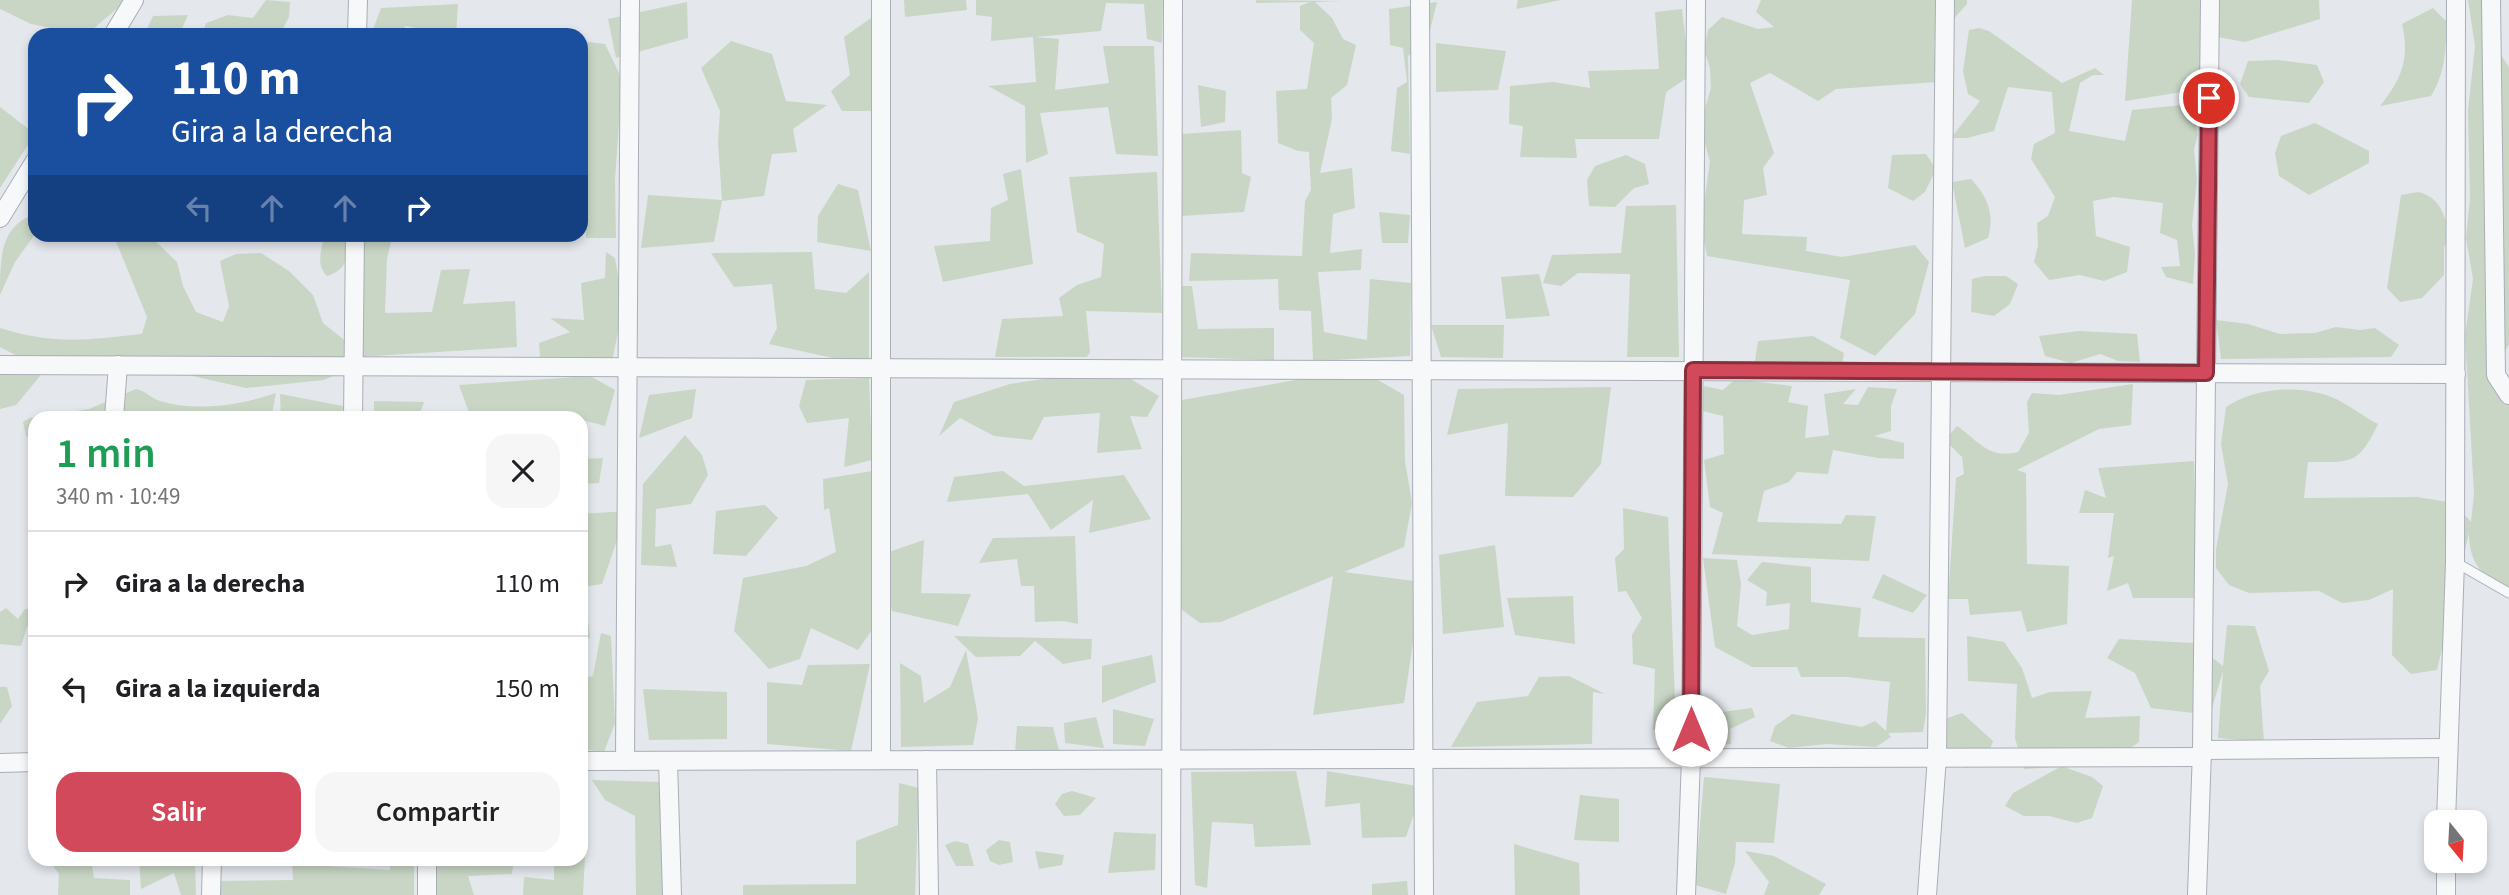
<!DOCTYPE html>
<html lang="es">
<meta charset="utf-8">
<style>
:root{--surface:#fff;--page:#f6f6f6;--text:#202124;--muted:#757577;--line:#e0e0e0;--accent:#d1495b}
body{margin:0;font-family:"Source Sans 3",sans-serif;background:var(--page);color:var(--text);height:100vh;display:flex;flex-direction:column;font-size:26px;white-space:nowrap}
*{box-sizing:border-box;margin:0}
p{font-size:23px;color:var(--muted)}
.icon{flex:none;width:38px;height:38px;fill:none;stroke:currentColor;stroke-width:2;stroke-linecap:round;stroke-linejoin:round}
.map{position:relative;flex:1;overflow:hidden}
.panel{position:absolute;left:28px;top:411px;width:560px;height:455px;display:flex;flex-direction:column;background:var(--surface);border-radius:21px;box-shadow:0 4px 10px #0003}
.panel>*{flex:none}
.top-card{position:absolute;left:28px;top:28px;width:560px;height:214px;border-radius:21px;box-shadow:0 4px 10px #0003;background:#1a4fa0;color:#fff;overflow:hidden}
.needle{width:46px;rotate:162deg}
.fabs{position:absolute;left:2424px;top:810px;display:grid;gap:14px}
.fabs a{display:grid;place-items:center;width:63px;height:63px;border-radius:14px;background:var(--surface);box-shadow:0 4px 10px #0003;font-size:35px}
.pin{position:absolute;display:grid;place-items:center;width:60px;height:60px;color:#fff;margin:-30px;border:4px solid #fff;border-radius:50%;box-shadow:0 2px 7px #0007}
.me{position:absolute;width:77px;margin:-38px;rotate:0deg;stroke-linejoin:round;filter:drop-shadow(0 0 5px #0008)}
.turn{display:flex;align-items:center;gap:24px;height:147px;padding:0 28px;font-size:32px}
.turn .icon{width:91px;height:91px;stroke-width:2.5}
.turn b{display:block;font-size:49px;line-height:60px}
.lanes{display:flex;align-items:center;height:66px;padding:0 28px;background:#0003;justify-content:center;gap:35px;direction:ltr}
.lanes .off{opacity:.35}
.round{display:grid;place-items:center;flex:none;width:74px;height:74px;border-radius:21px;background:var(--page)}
.headline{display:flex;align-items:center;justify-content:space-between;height:119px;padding:0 28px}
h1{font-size:42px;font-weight:600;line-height:52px;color:#1e9e55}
.button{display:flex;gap:14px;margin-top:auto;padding:14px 28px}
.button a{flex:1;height:80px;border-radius:21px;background:var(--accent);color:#fff;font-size:28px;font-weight:600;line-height:80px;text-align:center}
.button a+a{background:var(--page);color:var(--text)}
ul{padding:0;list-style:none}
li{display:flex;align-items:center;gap:21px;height:105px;padding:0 28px;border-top:2px solid var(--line)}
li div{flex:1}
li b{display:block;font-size:26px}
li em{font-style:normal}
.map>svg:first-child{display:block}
.green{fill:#c9d6c5}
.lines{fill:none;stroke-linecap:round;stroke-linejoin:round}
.lane-casing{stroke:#a9aeb7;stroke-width:11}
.street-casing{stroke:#a9aeb7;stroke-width:20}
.lane{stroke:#f7f8fa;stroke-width:9}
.street{stroke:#f7f8fa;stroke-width:18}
.route-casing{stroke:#882f3b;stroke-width:18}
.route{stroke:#d1495b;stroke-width:12}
</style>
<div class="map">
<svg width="2509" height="895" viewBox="0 0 2509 895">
<rect width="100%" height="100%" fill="#e4e7ec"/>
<g class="green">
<polygon points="0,0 127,0 86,35 31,24 0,9"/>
<polygon points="266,0 290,2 289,17 280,35 202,35 206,23 228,15 253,18"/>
<polygon points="904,0 966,0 967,10 905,17"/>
<polygon points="976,0 1163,0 1162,43 1147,39 1144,4 1106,3 1101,31 1035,37 1059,39 1055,90 1109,83 1103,46 1154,46 1158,156 1116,154 1108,107 1040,113 1048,154 1026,163 1025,106 988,86 1036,82 1033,37 991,41 992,17 976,15"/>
<polygon points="1256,0 1342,1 1315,2 1332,18 1343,39 1356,45 1347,85 1331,98 1332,119 1320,173 1352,168 1355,208 1333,214 1330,253 1362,249 1361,270 1318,272 1324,332 1367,340 1370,279 1411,283 1410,356 1313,361 1311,311 1279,310 1278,279 1189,281 1191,253 1302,256 1305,201 1311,190 1309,152 1298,151 1278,143 1276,91 1307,89 1314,43 1300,30 1300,6 1310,2 1256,3"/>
<polygon points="1518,0 1561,0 1516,9"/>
<polygon points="1761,0 1967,0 1967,4 1934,41 1937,82 1836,89 1818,101 1770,73 1750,83 1774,153 1763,168 1767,195 1744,200 1742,234 1807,237 1806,251 1842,257 1915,245 1929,262 1915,314 1875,356 1840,338 1850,280 1707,256 1701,224 1710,162 1700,126 1711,88 1710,68 1704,49 1708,30 1722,17 1758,29 1774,27 1756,12"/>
<polygon points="2132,0 2200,0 2201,89 2125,101"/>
<polygon points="2206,0 2319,0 2320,19 2245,42 2213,36"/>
<path d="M2468 0H2492L2493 43 2509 67V344L2493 374 2509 393V593C2483 578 2469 563 2469 533L2437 670 2411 674 2392 655 2393 589 2369 600 2342 603 2319 591 2249 593 2229 585 2216 568V549L2228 484 2221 444 2226 407C2255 387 2303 384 2336 399 2349 405 2364 417 2378 424 2358 466 2351 462 2308 462L2304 498 2417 497 2454 503 2471 522 2474 494 2465 335 2473 279 2466 238 2470 198 2468 111 2475 46Z"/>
<polygon points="687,2 688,38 616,58 608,19"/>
<polygon points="1437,2 1428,38 1408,56 1410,154 1391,151 1397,88 1407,82 1403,48 1390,45 1389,9"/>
<polygon points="458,4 456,35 405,26 404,35 371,35 381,8"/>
<path d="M2433 8 2447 22C2445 50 2446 72 2431 96L2380 106C2402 79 2410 58 2402 24Z"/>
<polygon points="1682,9 1690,76 1666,92 1659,139 1575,139 1577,158 1520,157 1523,126 1509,124 1510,86 1553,82 1590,88 1588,71 1659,69 1655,12"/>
<polygon points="881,11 881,111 842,111 831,91 850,75 844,37"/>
<polygon points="188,15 179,35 144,35 153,16"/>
<polygon points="1979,28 1989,31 2062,83 2095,68 2104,75 2093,75 2080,83 2069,131 2125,141 2132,110 2192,104 2198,135 2194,149 2197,180 2192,225 2195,254 2193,284 2166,277 2161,267 2180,266 2177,240 2160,233 2163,203 2114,197 2093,201 2096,236 2130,247 2127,272 2104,281 2080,275 2049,280 2034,262 2038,245 2037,223 2048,216 2055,197 2031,159 2034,144 2055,133 2052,92 2008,87 1994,131 1967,138 1951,138 1980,101 1968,94 1963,71 1969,30"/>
<polygon points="581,41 605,44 622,79 615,180 616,238 586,238 584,166 581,165"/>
<polygon points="731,41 772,54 786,101 827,105 793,129 797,152 772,154 764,196 722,201 714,242 641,248 648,195 722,200 718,143 720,111 701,68"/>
<polygon points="1436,43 1506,51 1498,90 1436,92"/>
<polygon points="2278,60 2317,65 2324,82 2309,103 2249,97 2240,84 2248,61"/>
<polygon points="1198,85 1226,91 1225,122 1201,127"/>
<polygon points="0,107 35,134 0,188"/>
<polygon points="2315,123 2369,151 2369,163 2309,195 2279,176 2275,153 2281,136"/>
<polygon points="1241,130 1242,173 1251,177 1244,212 1182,216 1181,134"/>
<polygon points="1926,154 1936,169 1925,192 1913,201 1888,188 1892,155"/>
<polygon points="1626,155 1645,164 1649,184 1634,188 1615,207 1589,206 1587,180 1595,166"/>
<polygon points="1021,169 1033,264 943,282 934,246 990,241 991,208 1008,200 1003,174"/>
<polygon points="1157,172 1162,313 1086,311 1090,352 1087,357 995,357 1002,319 1063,316 1059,298 1077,285 1101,277 1104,244 1077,232 1069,177"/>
<path d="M1971 179C1987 196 1995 214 1988 238L1965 248 1952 182Z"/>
<polygon points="838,184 858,190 871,251 817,242 818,216"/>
<path d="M2418 192C2440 197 2444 214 2450 234L2444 248V275L2422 298 2400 302 2387 288 2401 195Z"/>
<polygon points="1676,205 1679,357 1627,357 1630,274 1578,273 1561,286 1543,283 1552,255 1621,253 1626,206"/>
<polygon points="1379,212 1410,215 1408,243 1382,243"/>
<path d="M35 214V234L15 262 0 295C0 258 0 226 35 214Z"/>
<path d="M113 234 151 237 177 262 183 286 196 312 223 322 229 306 220 261 236 254 261 253 289 271 313 295 323 323 353 347 345 371 324 380 246 388 143 365 31 363 0 347V328C54 345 87 340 142 334L147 317Z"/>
<path d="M324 235H349C347 256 349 269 327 276 315 263 322 251 324 235Z"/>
<polygon points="392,237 387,259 385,313 432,312 441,270 470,269 463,304 515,301 517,347 358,357 358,243"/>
<polygon points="606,252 615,258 623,306 610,372 541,371 539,343 570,332 550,318 584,320 581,283 605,278"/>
<polygon points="812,252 815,289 846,293 869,272 869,366 769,344 777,328 772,284 734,287 711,253"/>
<polygon points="1539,274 1550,316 1506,319 1501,277"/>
<polygon points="1985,276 2006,276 2018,284 2010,304 1994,316 1971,312 1972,279"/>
<polygon points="1175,286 1192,286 1198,329 1274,328 1274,360 1178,357"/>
<polygon points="2216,320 2248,324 2280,334 2315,333 2336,327 2360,330 2375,328 2399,345 2391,357 2221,359"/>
<polygon points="1431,325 1504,325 1503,358 1441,357"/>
<polygon points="2079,331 2137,334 2140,362 2118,361 2100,354 2071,363 2045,356 2039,336"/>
<polygon points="1813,336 1844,353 1839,381 1757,378 1755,361 1758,341"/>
<polygon points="1359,369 1404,395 1405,461 1412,503 1404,547 1344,572 1422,582 1404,703 1313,715 1333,576 1221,622 1200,623 1178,607 1181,595 1176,401"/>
<polygon points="45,370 16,405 0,409 0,371"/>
<polygon points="1070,375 1129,378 1159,396 1147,417 1130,416 1142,449 1097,453 1100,413 1044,417 1032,440 994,436 960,418 939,436 954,402 1010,384"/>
<polygon points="590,376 615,390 605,426 549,411 546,418 471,418 459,385"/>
<polygon points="869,378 872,460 844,467 849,418 807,423 799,406 806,380"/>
<polygon points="1735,379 1792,386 1788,402 1808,406 1805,438 1829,435 1824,394 1856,389 1843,404 1858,405 1868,387 1897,389 1891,406 1891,431 1874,436 1904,443 1904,459 1878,458 1833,450 1828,474 1797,472 1789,482 1764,491 1757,522 1841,524 1846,515 1876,516 1869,561 1712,554 1723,513 1710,507 1704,460 1724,454 1723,416 1699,410 1704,386 1723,390"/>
<path d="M2133 384 2131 425 2099 429 2017 470 2026 473 2027 564 2069 566 2067 624 2027 632 2021 611 1970 615 1968 599H1948L1956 478 1964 474 1962 457 1945 440 1957 426C1980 442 1988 459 2018 452L2029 433 2027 402 2032 393 2059 395Z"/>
<polygon points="1611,387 1601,464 1573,497 1505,496 1508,423 1447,435 1458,389"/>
<path d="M136 389C146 391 151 398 160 401 197 412 240 405 276 393L271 418H35V441L26 436 23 422 30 418 89 409Z"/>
<polygon points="696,389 692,418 639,438 649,395"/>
<polygon points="280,394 343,406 342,418 281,418"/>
<polygon points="374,401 424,402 418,418 374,418"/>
<polygon points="685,435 702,455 708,475 691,504 656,509 655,547 671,544 677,567 641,565 643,484"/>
<polygon points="603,458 599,483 581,484 581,459"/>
<polygon points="2194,461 2198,598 2133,598 2128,583 2107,591 2114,556 2108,558 2114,513 2079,513 2085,490 2106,498 2098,468"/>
<polygon points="872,471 874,627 858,650 811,628 800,659 769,669 734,631 743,578 806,566 836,552 829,508 824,510 823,479"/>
<polygon points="1003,471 1024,486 1124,475 1151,519 1089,533 1093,500 1051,530 1028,494 947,502 954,477"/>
<polygon points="765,505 778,518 746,556 713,554 716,511"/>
<polygon points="1623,508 1668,517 1676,728 1653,730 1655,669 1633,664 1632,635 1642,618 1626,591 1618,592 1615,558 1624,549"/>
<polygon points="627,511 602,584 581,587 581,514"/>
<polygon points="1075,536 1078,624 1063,621 1035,622 1034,586 1021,586 1017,559 979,563 993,538"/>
<polygon points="924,540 921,593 971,594 958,626 892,611 880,555"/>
<polygon points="1495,545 1504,627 1443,634 1439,555"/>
<polygon points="1703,558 1737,560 1741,584 1737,626 1752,635 1789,629 1790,603 1766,606 1767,592 1747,580 1762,562 1811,567 1811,602 1861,608 1858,637 1925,638 1926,714 1923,732 1888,733 1891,737 1876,747 1826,744 1789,748 1770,741 1775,726 1792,714 1862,727 1875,721 1886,731 1890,682 1847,677 1801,677 1797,667 1752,667 1715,647"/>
<polygon points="1883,574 1927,595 1913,613 1872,598"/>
<polygon points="585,595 590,638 581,638 581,596"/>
<polygon points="1573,596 1575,644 1515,635 1507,598"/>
<polygon points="6,608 18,619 25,609 35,610 35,627 27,627 21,646 0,644 0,612"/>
<polygon points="2227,625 2255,626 2269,671 2260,686 2264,742 2218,738 2223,671 2210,715 2151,708 2135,673 2107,658 2119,639 2193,643 2223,666"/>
<polygon points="601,633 611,636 615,723 604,752 581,749 581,678 593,676"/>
<polygon points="954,636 1092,639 1091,659 1063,664 1035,641 1020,656 976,657"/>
<polygon points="1967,636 2004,642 2022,668 2032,698 2050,692 2092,691 2085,718 2140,716 2139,742 2105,766 2079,763 2064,767 2092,777 2103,786 2092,818 2077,823 2049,816 2024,816 2005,806 2013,793 2060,767 2024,769 2015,738 2017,684 1968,681"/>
<polygon points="966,650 978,718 973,745 901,747 900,663 921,676 924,703 950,687"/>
<polygon points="1152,655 1156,682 1102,703 1102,666"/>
<polygon points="870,664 851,751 767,744 767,682 802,685 808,665"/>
<polygon points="1569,676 1605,694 1593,692 1592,744 1451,747 1477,702 1528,696 1539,677"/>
<polygon points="0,687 7,687 12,706 0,724"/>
<polygon points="643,689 727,692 727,739 649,740"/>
<polygon points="1752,708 1755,717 1730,729 1731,744 1717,745 1707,714"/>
<polygon points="1113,709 1154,719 1145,746 1113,744"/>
<polygon points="1962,713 1993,741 1986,760 1967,768 1937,757 1945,719"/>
<polygon points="1096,717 1104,748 1065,743 1064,723"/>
<polygon points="1017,726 1053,727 1059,750 1015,753"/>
<polygon points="1296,771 1311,845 1255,847 1253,824 1212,822 1207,888 1195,885 1191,772"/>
<polygon points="1327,771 1423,787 1406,837 1362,838 1360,803 1325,807"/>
<polygon points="1704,777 1780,784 1774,843 1736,842 1735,863 1726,894 1695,885"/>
<polygon points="592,780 660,782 664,895 636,895 635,816 605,800"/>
<polygon points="899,783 919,788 915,895 743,895 743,885 856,884 856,841 898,825"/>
<polygon points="1072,791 1096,798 1080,815 1064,816 1055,804 1062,794"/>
<polygon points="1580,795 1619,799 1619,842 1574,840"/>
<polygon points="581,804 586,837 583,895 523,895 524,877 554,880 554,859 581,859"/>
<polygon points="1114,832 1156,834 1155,870 1108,873"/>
<polygon points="999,840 1010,842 1013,862 999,865 990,861 986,850"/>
<polygon points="955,841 968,844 974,866 956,866 945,845"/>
<polygon points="1514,844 1579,863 1580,895 1515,895"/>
<polygon points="1035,851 1064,855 1062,865 1039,869"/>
<polygon points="1745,851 1774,856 1826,884 1819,895 1764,895 1769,882"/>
<polygon points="48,859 91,859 94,878 130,880 130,895 58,895 59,874"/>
<polygon points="139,859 195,859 196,895 181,895 174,873 141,889"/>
<polygon points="292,859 308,859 309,865 390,870 390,859 414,859 414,895 219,895 219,881 293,880"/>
<polygon points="435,859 514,859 512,874 468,876 474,895 436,895"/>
<polygon points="1407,881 1408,895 1372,895 1372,884"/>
</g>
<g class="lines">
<defs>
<polyline id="lane" points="2455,562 2509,593"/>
<g id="street">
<polyline points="1420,0 1424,895"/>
<polyline points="2491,0 2496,375 2509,395"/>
<polyline points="113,35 134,0"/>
<polyline points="357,35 358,0"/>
<polyline points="0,218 35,161"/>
<polyline points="0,365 2456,374"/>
<polyline points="114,418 118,365"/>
<polyline points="353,418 355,234"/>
<polyline points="2202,750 2447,748"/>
<polyline points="881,760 881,0"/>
<polyline points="927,760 929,895"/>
<polyline points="581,761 2202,757"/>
<polyline points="625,761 630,0"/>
<polyline points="668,761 672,895"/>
<polyline points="0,763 35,762"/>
<polyline points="2446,822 2455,562 2456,0"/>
<polyline points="427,859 427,895"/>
<polyline points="211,895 212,859"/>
<polyline points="1171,895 1173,0"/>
<polyline points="1686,895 1691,758 1696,0"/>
<polyline points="1927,895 1937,757 1945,0"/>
<polyline points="2197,895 2202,750 2210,0"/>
<polyline points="2446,895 2446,861"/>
</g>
</defs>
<use href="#lane" class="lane-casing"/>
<use href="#street" class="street-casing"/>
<use href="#lane" class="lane"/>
<use href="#street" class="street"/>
</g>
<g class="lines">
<defs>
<polyline id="route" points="1691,730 1693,370 2206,373 2209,98"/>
</defs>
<use href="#route" class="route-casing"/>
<use href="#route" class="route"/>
</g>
</svg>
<div class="fabs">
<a><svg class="needle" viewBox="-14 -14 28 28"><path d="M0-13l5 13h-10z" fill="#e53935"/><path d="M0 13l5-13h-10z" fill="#757577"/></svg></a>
</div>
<div class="pin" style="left:2209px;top:98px;background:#d93025"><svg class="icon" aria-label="arrive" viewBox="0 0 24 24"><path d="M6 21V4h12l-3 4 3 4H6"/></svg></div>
<svg class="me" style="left:1691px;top:730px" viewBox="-20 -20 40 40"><circle r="19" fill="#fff"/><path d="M0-13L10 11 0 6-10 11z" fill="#d1495b"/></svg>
<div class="top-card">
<div class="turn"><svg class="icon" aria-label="right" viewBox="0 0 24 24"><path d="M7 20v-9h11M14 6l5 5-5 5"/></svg><div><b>110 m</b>Gira a la derecha</div></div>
<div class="lanes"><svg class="icon off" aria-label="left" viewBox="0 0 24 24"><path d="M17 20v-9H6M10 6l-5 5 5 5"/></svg><svg class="icon off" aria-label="ahead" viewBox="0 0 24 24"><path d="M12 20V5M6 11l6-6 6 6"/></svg><svg class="icon off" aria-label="ahead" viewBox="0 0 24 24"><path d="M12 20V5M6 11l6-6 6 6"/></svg><svg class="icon" aria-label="right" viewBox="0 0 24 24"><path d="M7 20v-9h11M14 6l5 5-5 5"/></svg></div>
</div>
<section class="panel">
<div class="headline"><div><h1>1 min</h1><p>340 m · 10:49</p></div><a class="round"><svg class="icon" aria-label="close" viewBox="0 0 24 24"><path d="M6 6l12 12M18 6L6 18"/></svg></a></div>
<ul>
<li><svg class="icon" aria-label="right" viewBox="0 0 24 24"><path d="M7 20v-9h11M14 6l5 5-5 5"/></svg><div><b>Gira a la derecha</b></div><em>110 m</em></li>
<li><svg class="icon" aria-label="left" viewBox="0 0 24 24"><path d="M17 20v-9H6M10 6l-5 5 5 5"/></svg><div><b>Gira a la izquierda</b></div><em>150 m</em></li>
</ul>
<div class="button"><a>Salir</a><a>Compartir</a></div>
</section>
</div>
